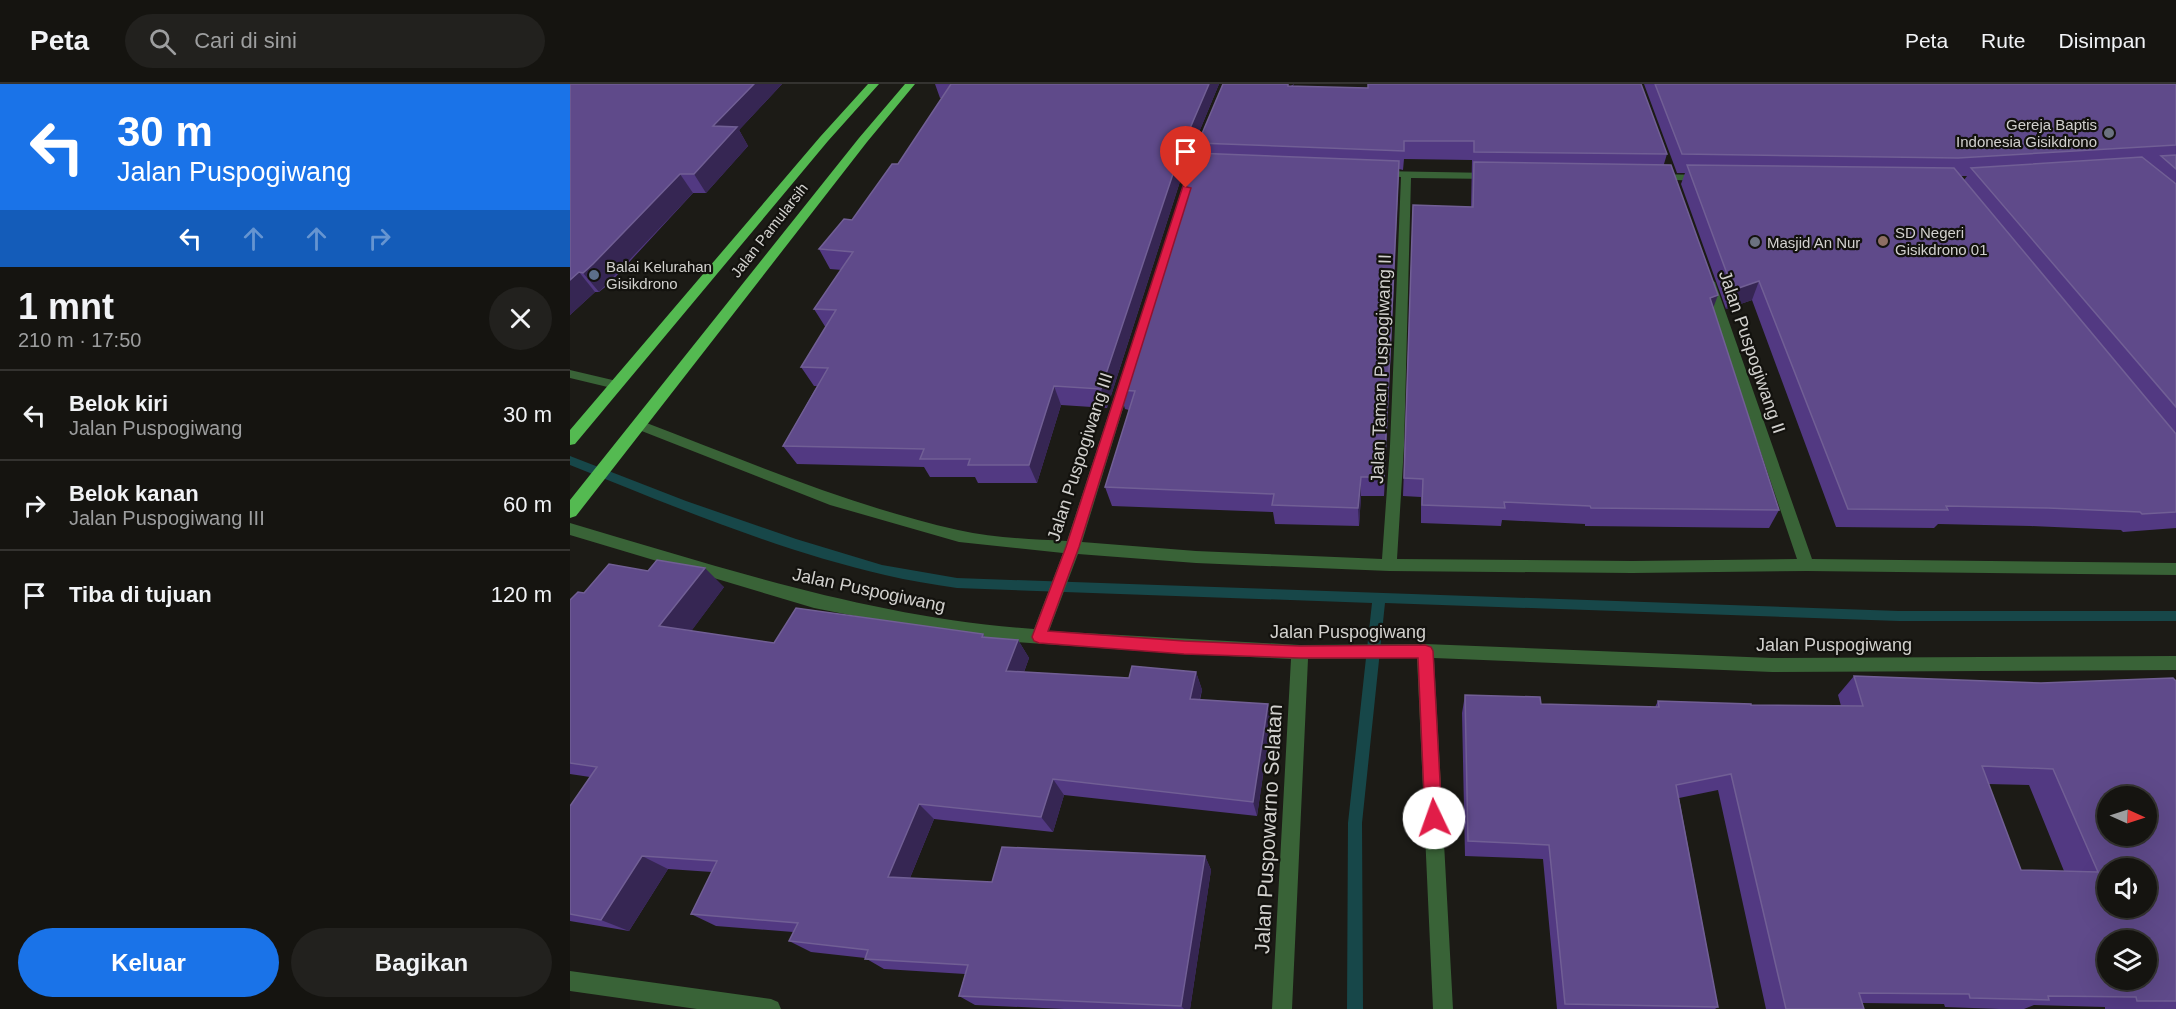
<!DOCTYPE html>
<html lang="id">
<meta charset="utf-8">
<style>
:root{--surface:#151410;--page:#22211e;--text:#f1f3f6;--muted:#9d9e9f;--line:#343330;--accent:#1a73e8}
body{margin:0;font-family:Arial,sans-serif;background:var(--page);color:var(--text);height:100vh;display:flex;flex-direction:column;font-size:22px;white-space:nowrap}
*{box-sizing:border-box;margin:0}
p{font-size:20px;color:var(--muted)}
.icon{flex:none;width:33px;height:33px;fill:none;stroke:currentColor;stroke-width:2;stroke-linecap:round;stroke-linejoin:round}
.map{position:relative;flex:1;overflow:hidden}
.panel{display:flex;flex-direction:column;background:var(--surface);width:570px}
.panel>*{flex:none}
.banner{background:#1a73e8;color:#fff;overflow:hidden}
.needle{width:39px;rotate:93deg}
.fabs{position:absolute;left:1527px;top:702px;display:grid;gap:12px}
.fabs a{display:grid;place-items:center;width:60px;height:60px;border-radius:50%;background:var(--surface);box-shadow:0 6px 24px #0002,0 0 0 2px var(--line);font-size:30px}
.pin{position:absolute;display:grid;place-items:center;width:51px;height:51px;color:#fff;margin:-62px -26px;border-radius:50% 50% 50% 0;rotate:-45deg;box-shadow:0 0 6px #0007}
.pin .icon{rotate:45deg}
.me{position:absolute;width:66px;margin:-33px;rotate:357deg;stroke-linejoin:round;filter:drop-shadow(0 0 4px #0008)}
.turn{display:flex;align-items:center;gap:21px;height:126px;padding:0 18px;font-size:27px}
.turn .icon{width:78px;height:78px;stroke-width:2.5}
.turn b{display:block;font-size:42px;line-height:51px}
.lanes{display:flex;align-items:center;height:57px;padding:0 18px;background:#0003;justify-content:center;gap:30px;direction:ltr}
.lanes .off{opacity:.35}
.round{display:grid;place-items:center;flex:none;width:63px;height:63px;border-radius:32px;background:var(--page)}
.headline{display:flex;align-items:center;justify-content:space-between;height:102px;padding:0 18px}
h1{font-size:36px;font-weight:700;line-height:45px}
.action{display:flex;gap:12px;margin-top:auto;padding:12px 18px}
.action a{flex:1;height:69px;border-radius:36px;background:var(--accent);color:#fff;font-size:24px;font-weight:700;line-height:69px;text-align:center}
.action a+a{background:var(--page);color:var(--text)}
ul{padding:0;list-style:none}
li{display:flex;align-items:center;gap:18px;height:90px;padding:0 18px;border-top:2px solid var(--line)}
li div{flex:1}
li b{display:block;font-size:22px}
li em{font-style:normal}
header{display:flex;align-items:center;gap:36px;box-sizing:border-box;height:84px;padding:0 30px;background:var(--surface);border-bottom:2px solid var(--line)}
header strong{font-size:28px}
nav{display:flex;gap:33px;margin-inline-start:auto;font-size:21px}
.search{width:420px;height:54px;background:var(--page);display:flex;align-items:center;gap:15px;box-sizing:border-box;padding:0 21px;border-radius:33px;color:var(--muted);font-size:22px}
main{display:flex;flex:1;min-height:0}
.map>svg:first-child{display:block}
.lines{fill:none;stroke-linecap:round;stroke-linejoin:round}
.stream{fill:#174749;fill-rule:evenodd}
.minor{fill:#396337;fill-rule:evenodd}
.trunk{fill:#54ba51;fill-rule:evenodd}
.wall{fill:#523982;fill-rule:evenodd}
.shaded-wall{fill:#362653}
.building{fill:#5f4a8a;stroke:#715f95;stroke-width:1.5;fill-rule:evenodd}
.route{fill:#e11d48;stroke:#92132f;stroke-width:1.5}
.worship-dot{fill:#6b7280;stroke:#13120e;stroke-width:2}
.education-dot{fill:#8d6e63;stroke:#13120e;stroke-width:2}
.service-dot{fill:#5c6f8a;stroke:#13120e;stroke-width:2}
.labels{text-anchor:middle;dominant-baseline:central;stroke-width:4.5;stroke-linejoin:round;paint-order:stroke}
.far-poi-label{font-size:15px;fill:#d2d1ce;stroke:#13120e;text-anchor:start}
.far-street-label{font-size:15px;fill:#d2d1ce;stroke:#13120e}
.street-label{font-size:18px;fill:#d2d1ce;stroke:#13120e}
.near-street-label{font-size:21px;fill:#d2d1ce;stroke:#13120e}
</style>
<header>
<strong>Peta</strong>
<div class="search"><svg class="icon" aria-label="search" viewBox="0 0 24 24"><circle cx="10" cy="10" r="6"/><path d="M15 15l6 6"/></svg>Cari di sini</div>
<nav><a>Peta</a><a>Rute</a><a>Disimpan</a></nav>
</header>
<main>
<section class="panel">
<div class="banner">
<div class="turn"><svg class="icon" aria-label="left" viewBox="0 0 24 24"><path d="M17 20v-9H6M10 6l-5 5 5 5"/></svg><div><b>30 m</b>Jalan Puspogiwang</div></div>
<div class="lanes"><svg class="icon" aria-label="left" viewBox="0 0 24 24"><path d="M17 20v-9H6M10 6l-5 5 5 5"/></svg><svg class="icon off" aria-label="ahead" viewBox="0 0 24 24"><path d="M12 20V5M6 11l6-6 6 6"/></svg><svg class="icon off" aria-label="ahead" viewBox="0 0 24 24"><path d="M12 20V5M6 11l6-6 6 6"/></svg><svg class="icon off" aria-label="right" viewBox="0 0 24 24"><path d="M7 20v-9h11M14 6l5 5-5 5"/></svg></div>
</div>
<div class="headline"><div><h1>1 mnt</h1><p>210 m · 17:50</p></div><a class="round"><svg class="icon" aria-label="close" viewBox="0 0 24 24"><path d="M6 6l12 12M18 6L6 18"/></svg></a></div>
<ul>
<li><svg class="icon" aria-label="left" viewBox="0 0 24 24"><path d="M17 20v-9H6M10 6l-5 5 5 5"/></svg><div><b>Belok kiri</b><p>Jalan Puspogiwang</p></div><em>30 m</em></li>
<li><svg class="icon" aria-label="right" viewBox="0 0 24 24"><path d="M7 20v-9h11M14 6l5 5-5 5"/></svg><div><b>Belok kanan</b><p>Jalan Puspogiwang III</p></div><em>60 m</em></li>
<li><svg class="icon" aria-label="arrive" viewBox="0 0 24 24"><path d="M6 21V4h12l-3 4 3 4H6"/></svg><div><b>Tiba di tujuan</b></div><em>120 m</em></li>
</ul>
<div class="action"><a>Keluar</a><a>Bagikan</a></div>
</section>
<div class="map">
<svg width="1606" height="925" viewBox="0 0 1606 925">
<rect width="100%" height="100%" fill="#1c1b16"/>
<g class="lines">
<path class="stream" d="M0 372 116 417 226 455 312 481 387 494 1329 527H1606V537H1329L815 519 792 739 793 925H777L778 739 802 519 387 504C363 500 339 497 315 491 207 466 103 422 0 381Z"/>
<g class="minor">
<path d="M809 87 922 89 927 92 922 95 841 94 834 362 827 475 1062 477 1227 475 1133 198 1139 194 1145 198 1242 475 1606 479V491L1237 487 1062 489 819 487 626 479 508 470 479 547 730 561 855 560 1202 574 1606 572V586L1202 588 864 574 883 925H863L847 574 738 575 722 925H702L721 575 614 570 402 555 244 524 0 451V439C153 484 303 534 464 545L493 469 389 458 260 421 64 344 62 341 69 336 74 338C177 377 280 422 388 446 424 454 461 455 497 457L551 292 557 288 563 292 512 458 626 467 812 475 820 362 831 93 805 92V88Z"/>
<polygon points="1084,90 1132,91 1137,94 1132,97 1080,95 1080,91"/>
<polygon points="0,286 51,298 52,301 46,305 0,294"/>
<polygon points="0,887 201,915 208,918 211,925 127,925 0,907"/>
</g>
<g class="trunk">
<polygon points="298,0 309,0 258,57 5,360 0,361 0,346 250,53"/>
<polygon points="335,0 345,0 297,58 6,432 0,434 0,416 289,54"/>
</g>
</g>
<g class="wall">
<polygon points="0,0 212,0 169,46 178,62 136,109 123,109 39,200 29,208 25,208 0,231"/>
<polygon points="365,0 649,0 615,82 537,324 491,321 467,399 408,399 405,393 360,393 354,383 227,380 213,362 247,302 244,302 231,283 256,244 244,225 272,186 260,185 249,165 282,136 328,80 372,14 370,14"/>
<polygon points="724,0 723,2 1097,70 1094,80 1143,224 1209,426 1199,444 1015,442 1015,440 932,436 931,442 851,439 851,413 833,412 843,121 901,123 902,76 834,75 833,86 829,85 814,412 791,412 789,442 705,440 703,428 542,422 535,403 559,326 555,325 549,306 630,69 628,59"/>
<path d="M1074 0H1606V444L1553 448 1551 446 1461 442 1368 440 1364 444 1266 443 1182 216 1156 225 1111 100 1115 89H1107ZM1391 92H1397L1394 96Z"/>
<polygon points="78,487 154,503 121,547 204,559 413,550 415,553 448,556 459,574 454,588 559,594 626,588 632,606 630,616 698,620 701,637 687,732 494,711 483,748 364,735 340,794 422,798 635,772 641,786 620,925 494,925 405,921 389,912 395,890 314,885 295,874 241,868 219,857 223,848 146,842 121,830 142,788 98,785 59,847 0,837 0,722 20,693 0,690 0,516 14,509"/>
<path d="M1284 592 1471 599 1606 597V925H1535V923L1464 921 1454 925H1430L1375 923 1374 920 1292 919 1294 925H1196L1148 706 1109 714 1148 923 1145 925H987L973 775 895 772 892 629 895 611 971 620 1085 623 1088 617 1181 621 1271 622 1268 611ZM1418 700 1459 701 1494 787 1451 786Z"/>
</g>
<g class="shaded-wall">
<polygon points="184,0 212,0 169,46 178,62 136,109 124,90 143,42"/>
<polygon points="639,0 649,0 615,82 537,324 531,305 612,63"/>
<polygon points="110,90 123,109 29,208 13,189"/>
<polygon points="829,96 814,412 814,393"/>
<polygon points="9,188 25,208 0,231 0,196"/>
<polygon points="1189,197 1182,216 1156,225 1163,206"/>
<polygon points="1148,211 1141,230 1140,214"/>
<polygon points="484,302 491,321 467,399 459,381"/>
<polygon points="791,393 791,412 789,442 788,424"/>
<polygon points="135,484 154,503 111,561 89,542"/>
<polygon points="448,556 459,574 448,604 436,587"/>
<polygon points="626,588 632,606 625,632 620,615"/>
<polygon points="698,620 701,637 687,732 683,718"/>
<polygon points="483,695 494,711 483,748 471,733"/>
<polygon points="349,720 364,735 335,806 318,793"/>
<polygon points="72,772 98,785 59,847 31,836"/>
<polygon points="635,772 641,786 620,925 614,925 611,922"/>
</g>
<g class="building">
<polygon points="0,0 184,0 143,42 167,43 124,90 110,90 23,180 13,189 9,188 0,196"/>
<polygon points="381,0 639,0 612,63 531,305 484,302 459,381 398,381 400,375 350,375 354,365 213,362 258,284 231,283 266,226 244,225 283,168 249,165 274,135 282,136 322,80 328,80"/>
<polygon points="653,0 718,0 718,2 798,4 798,0 1071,0 1097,70 904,68 904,57 834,57 834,67 628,59"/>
<polygon points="1085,0 1606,0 1606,61 1388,74 1112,70"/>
<polygon points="624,69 829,77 814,393 791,393 788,424 702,421 704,410 535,403 565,307 549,306"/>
<polygon points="1606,71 1606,85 1591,72"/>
<polygon points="1572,73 1606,100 1606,323 1401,84"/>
<polygon points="904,78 1101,81 1148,211 1140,214 1209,426 1021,424 1020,422 934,418 935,424 852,421 853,395 834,394 843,121 903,123"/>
<polygon points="1117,81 1384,84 1606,350 1606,428 1572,430 1570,428 1478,424 1376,422 1378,426 1278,425 1189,197 1163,206"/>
<polygon points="87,476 135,484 89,542 204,559 226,524 413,550 412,553 448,556 436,587 559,594 562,582 626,588 620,615 698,620 683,718 483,695 471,733 349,720 318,793 422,798 432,763 635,772 611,922 389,912 398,881 295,875 298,866 219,857 228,839 121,830 147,777 72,772 31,836 0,830 0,722 27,683 0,679 0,516 8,508 14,509 39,480 78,487"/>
<path d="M1284 592 1471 599 1603 594 1606 597V917H1567L1566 913 1478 912 1479 916 1400 914 1399 910 1289 909 1294 925H1216L1161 690 1106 701 1148 923 995 920 979 761 898 757 895 611 970 613 971 620 1089 623 1088 617 1181 620V621L1293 622ZM1412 682 1483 685 1528 788 1451 786ZM1538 712H1576V752H1538ZM1538 784H1576V824H1538ZM1538 856H1576V896H1538Z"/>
</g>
<polygon class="route" points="613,102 621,104 509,463 478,547 614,557 730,562 855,561 861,563 863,567 872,734 870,740 864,742 858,740 855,734 848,574 730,574 614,570 469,559 464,557 462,553 496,463"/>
<g class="worship-dot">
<circle cx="1539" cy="49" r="6"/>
<circle cx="1185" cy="158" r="6"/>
</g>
<circle class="education-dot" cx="1313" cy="157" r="6"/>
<circle class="service-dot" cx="24" cy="191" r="6"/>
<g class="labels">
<g class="far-poi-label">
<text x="1527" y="40" text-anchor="end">Gereja Baptis<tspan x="1527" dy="17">Indonesia Gisikdrono</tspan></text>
<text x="1325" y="148">SD Negeri<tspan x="1325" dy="17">Gisikdrono 01</tspan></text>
<text x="1197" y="158">Masjid An Nur</text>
<text x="36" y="182">Balai Kelurahan<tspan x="36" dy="17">Gisikdrono</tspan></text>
</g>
<g class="far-street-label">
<text transform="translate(199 146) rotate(-52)">Jalan Pamularsih</text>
</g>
<g class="street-label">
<text transform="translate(1182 268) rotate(71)">Jalan Puspogiwang II</text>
<text transform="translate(811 285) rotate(-88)">Jalan Taman Puspogiwang II</text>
<text transform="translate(510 373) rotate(-72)">Jalan Puspogiwang III</text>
<text transform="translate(299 506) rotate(12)">Jalan Puspogiwang</text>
<text x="778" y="548">Jalan Puspogiwang</text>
<text x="1264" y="561">Jalan Puspogiwang</text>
</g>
<g class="near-street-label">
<text transform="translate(698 745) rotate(-87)">Jalan Puspowarno Selatan</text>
</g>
</g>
</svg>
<div class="fabs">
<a><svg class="needle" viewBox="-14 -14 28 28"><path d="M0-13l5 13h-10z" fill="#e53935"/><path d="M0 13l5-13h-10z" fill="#9d9e9f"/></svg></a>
<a><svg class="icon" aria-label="sound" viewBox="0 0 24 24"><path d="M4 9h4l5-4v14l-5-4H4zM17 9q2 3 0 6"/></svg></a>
<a><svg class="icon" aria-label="layers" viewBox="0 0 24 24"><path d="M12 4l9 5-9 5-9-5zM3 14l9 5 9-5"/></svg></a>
</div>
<div class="pin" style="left:616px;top:104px;background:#d93025"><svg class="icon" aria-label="arrive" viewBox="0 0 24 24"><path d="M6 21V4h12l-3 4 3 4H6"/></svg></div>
<svg class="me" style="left:864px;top:734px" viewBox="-20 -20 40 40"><circle r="19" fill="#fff"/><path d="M0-13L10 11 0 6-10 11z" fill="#e11d48"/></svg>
</div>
</main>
